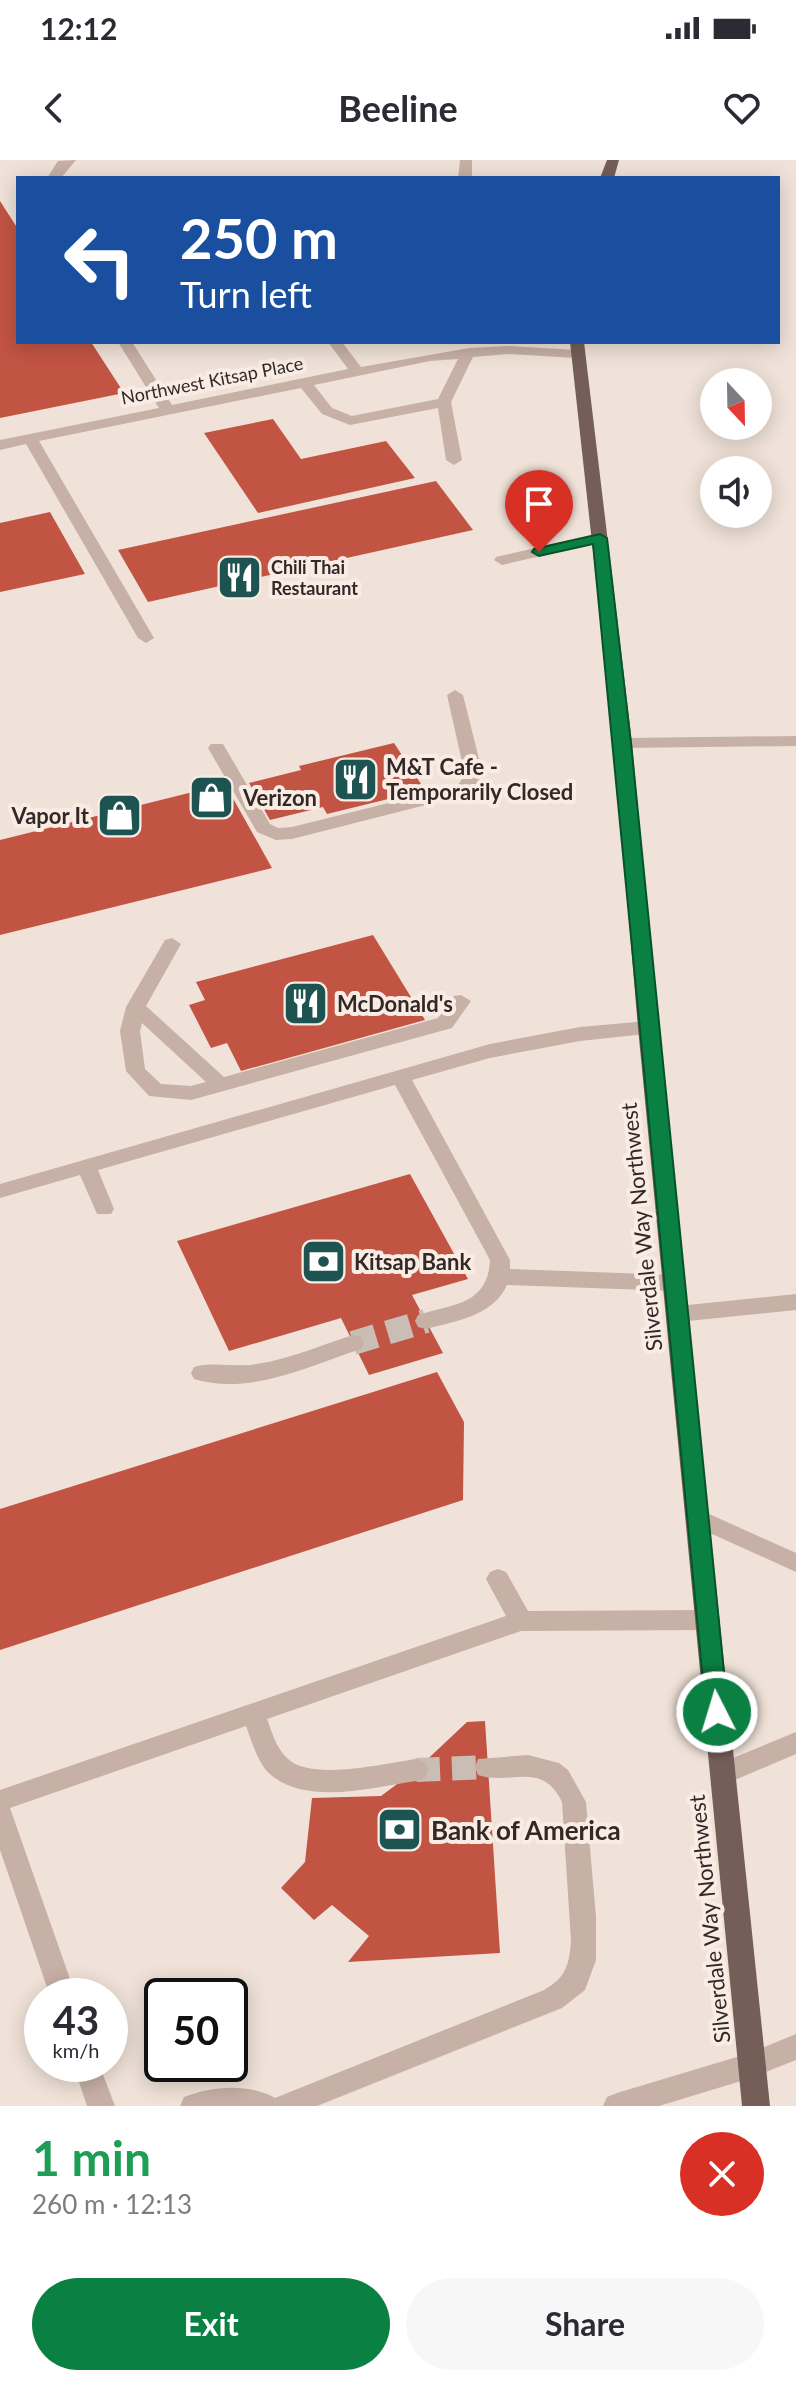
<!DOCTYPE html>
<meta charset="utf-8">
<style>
:root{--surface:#fff;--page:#f7f7f7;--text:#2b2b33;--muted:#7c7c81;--accent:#0b8043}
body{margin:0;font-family:Lato,sans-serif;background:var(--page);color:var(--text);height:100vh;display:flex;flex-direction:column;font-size:30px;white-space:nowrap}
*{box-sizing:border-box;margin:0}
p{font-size:26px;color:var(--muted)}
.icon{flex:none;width:44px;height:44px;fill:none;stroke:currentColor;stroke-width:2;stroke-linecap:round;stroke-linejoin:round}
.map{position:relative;height:1946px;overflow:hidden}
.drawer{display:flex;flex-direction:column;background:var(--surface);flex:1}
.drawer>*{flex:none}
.top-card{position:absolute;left:16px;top:16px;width:764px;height:168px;border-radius:0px;box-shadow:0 4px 20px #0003;background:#1a4fa0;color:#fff;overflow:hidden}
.needle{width:52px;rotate:158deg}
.buttons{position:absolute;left:700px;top:208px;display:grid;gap:16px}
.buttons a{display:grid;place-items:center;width:72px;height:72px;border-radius:50%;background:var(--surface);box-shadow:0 4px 20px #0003;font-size:40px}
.speed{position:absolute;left:24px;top:1818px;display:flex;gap:16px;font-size:40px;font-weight:700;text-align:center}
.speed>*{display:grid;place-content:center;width:104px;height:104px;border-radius:50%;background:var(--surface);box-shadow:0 4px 20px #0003;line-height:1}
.speed small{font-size:20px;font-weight:400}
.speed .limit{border:4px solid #111;border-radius:12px;background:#fff;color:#111}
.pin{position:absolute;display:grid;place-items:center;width:68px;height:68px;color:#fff;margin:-82px -34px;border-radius:50% 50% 50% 0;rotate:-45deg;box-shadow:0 0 8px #0007}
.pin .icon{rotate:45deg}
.me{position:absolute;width:88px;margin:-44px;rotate:355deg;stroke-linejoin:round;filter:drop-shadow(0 0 6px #0008)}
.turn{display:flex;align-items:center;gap:28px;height:168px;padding:0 32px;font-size:36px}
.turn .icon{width:104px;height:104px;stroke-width:2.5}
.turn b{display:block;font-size:56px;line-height:68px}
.round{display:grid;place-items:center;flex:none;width:84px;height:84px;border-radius:42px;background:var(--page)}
.head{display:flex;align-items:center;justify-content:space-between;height:136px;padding:0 32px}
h1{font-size:48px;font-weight:700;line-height:60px;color:#1e9e55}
.action{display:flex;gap:16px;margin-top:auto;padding:16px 32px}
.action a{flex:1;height:92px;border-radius:48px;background:var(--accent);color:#fff;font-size:32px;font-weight:700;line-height:92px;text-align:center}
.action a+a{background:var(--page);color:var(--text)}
.status{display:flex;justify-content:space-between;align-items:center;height:56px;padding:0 40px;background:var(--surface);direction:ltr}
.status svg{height:22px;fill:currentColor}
header{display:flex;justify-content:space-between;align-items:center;height:104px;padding:0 32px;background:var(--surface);font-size:36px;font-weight:700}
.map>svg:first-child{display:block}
.building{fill:#c25444}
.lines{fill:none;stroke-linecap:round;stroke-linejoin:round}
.minor-tunnel{stroke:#cabdb4;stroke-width:24;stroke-dasharray:24 12;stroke-linecap:butt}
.minor{fill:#c7b0a5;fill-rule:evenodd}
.major{fill:#755e57;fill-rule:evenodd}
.route{fill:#0b8043;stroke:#07532c;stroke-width:2}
.labels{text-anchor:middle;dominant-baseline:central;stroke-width:8;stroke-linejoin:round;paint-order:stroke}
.far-street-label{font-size:18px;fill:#332826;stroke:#f8ece4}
.far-poi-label{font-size:18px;font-weight:bold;fill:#332826;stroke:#f8ece4;text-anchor:start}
.poi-label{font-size:22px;font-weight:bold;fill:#332826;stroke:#f8ece4;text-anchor:start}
.street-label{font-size:22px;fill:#332826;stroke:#f8ece4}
.near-poi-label{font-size:26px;font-weight:bold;fill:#332826;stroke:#f8ece4;text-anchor:start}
</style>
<div class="status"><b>12:12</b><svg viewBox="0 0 49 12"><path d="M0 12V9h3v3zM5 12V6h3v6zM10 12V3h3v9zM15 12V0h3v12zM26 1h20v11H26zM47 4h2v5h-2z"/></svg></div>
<header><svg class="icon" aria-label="back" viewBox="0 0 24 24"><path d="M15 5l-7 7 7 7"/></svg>Beeline<svg class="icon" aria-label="heart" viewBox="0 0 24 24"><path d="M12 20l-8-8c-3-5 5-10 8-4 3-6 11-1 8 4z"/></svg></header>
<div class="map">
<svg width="796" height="1946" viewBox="0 0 796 1946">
<rect width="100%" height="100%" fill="#f0e2d8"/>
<g class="building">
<polygon points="0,41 18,69 18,182 91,182 124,233 0,258"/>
<polygon points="273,259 301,299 386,281 415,318 258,353 204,273"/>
<polygon points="436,321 473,370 148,442 118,390"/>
<polygon points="50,352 85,414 0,432 0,363"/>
<polygon points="394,583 425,630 327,654 323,647 270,660 249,623 301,610 299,606"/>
<polygon points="225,624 272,708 0,775 0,680"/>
<polygon points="373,775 425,860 241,911 227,883 211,888 189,845 205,840 196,822"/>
<polygon points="410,1014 468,1119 412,1135 443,1193 369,1215 341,1158 229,1191 177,1081"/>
<polygon points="437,1212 464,1262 463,1340 0,1490 0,1349"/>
<polygon points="485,1561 500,1793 348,1802 369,1776 332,1745 314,1760 281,1728 305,1702 312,1638 381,1636 416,1610 467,1562"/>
</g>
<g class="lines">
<g class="minor-tunnel">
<polyline points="353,1183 426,1161"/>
<polyline points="416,1610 487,1607"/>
</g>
<g class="minor">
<polygon points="76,0 61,18 47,18 58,1"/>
<polygon points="460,0 472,0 472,18 458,18"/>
<path d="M118 182H132L172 245 348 209 328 182H342L361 207 469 188 509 186 576 190 583 194 576 198 509 194 473 197 451 242 462 300 454 305 446 300 438 248 350 265 322 254 301 228 39 281 154 478 146 483 138 478 26 284 0 290V280L159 248ZM458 199 438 239 352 256 332 248 314 225 430 201Z"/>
<polygon points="600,373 606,375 606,381 502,405 494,400 496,397"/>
<polygon points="455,530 463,535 483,615 469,634 292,679 276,680 257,672 208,588 211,584 223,584 270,664 278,668 292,667 457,626 465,615 447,535"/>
<polygon points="796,576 796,586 623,588 614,583 623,578"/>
<path d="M172 778 181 784 146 846 224 917 438 858 454 836 461 835 471 841 452 868 191 940 149 936 126 911 120 871 126 847 165 780ZM142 863 206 922 191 926 161 924 145 909 140 871Z"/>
<path d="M648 861 655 863 658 868 655 873 580 881 490 898 412 920 510 1100V1109L675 1115 682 1117 686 1123 682 1129 675 1131 507 1125C493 1156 456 1161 426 1169L418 1167 415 1161 418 1155C453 1144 488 1145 490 1100L395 925 98 1010 114 1049 111 1054H97L80 1015 0 1038V1024L490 884 580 867Z"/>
<polygon points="796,1134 796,1150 678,1162 670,1160 667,1154 670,1148 678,1146"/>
<path d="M353 1175 361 1177 364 1183 361 1189C309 1206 249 1236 194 1219L191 1213 194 1207C213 1201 237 1208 257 1204 290 1199 321 1185 353 1175Z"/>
<polygon points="698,1349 796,1393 796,1412 690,1364 687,1358 690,1352"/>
<path d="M498 1409 506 1412 528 1451 708 1450 716 1453 720 1460 716 1467 708 1470 521 1471 267 1559C272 1572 276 1588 287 1598 310 1622 386 1603 416 1599L425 1602 428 1610 425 1618 416 1621C374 1627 308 1646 271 1615 258 1604 252 1582 246 1566L10 1648 76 1836H50L0 1690V1630L506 1456 486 1419 490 1412Z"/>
<polygon points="796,1572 796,1594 723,1625 714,1622 711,1614 714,1606"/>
<path d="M528 1595 559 1603 568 1610 586 1642 596 1757V1800L585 1830 562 1848 317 1946H180L184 1937C212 1926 248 1923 275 1938L544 1830C566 1817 569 1806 571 1781L562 1642C542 1600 511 1626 478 1615L475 1607 478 1599Z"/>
<polygon points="796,1874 796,1900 751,1918 659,1946 603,1946 607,1937 617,1933 750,1893"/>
<polygon points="73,1904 99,1904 115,1946 87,1946"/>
</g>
<g class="major">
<polygon points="607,0 619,0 614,18 600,18"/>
<polygon points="570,182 584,182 632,583 658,868 770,1946 742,1946 638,868 614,583"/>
</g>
</g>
<polygon class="route" points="600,374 607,378 631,583 728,1552 725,1559 717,1562 709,1559 706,1552 593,384 539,396 532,392 534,389"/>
<defs>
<symbol id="restaurant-square" viewBox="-11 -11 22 22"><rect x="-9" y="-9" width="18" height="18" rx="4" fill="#1d5350" stroke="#f8ece4"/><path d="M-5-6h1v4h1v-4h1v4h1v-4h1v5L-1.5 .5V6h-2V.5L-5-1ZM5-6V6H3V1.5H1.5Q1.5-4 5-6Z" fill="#fff"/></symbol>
<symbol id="shop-square" viewBox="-11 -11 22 22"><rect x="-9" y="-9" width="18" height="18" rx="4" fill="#1d5350" stroke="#f8ece4"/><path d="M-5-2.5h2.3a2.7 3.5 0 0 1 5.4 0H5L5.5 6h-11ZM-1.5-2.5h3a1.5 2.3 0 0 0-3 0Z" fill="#fff"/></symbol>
<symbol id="bank-square" viewBox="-11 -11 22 22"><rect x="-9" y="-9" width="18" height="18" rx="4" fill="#1d5350" stroke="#f8ece4"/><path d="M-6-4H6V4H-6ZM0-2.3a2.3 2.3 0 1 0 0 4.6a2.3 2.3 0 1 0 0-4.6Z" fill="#fff"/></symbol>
</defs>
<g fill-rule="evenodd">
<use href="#restaurant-square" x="214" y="392" width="51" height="51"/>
<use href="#restaurant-square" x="330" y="594" width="51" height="51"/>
<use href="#shop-square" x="186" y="612" width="51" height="51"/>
<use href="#shop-square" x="94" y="630" width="51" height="51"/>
<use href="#restaurant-square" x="280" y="818" width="51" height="51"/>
<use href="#bank-square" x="298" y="1076" width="51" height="51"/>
<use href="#bank-square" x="374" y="1644" width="51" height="51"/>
</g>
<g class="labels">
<g class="far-street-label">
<text transform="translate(212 220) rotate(-11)">Northwest Kitsap Place</text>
</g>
<g class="far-poi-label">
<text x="271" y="407">Chili Thai<tspan x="271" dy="21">Restaurant</tspan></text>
</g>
<g class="poi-label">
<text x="386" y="606">M&amp;T Cafe -<tspan x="386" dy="25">Temporarily Closed</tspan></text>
<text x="243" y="637">Verizon</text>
<text x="89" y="655" text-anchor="end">Vapor It</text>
<text x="337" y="843">McDonald's</text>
<text x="354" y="1101">Kitsap Bank</text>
</g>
<g class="street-label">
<text transform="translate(641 1067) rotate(-96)">Silverdale Way Northwest</text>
<text transform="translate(709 1759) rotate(-96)">Silverdale Way Northwest</text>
</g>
<g class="near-poi-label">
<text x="431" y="1670">Bank of America</text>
</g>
</g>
</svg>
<div class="buttons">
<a><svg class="needle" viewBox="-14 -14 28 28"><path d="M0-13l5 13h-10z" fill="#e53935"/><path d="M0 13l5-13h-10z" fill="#7c7c81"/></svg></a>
<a><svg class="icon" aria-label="sound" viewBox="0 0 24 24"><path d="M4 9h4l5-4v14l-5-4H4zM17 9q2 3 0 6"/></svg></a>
</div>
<div class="speed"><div>43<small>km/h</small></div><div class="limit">50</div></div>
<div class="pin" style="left:539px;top:392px;background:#d93025"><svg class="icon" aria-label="arrive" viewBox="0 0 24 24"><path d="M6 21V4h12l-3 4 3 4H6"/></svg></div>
<svg class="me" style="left:717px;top:1552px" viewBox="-20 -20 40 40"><circle r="17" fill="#0b8043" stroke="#fff" stroke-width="3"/><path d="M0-11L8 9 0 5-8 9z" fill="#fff"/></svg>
<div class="top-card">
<div class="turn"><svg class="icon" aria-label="left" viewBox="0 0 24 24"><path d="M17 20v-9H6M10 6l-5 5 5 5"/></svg><div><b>250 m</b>Turn left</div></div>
</div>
</div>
<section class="drawer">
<div class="head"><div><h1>1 min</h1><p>260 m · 12:13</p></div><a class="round" style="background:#d93025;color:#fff"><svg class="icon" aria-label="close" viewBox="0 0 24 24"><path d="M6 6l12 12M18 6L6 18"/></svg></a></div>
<div class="action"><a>Exit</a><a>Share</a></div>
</section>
